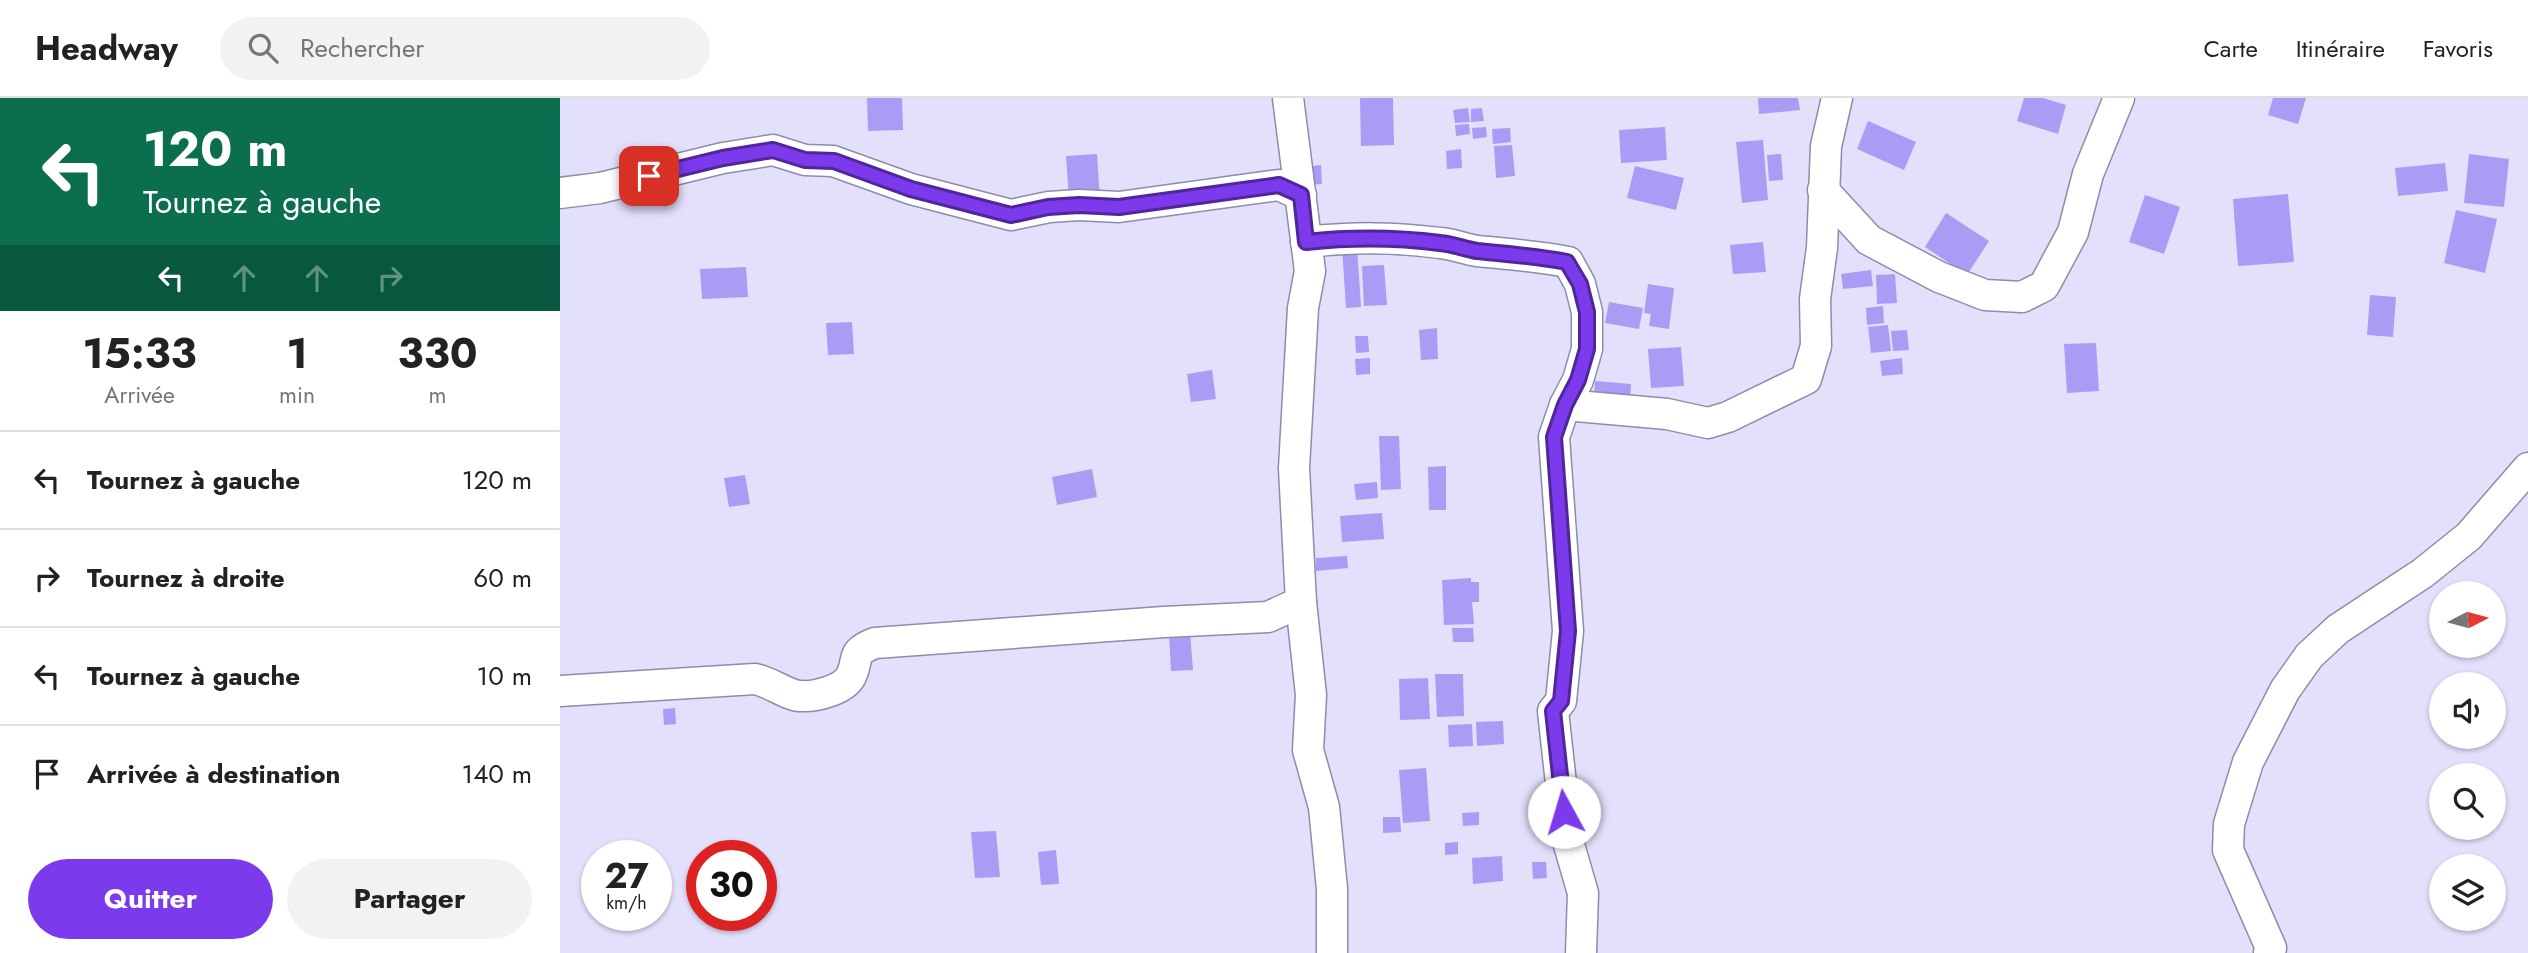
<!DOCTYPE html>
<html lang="fr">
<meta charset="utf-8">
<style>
:root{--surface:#fff;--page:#f2f2f2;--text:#222;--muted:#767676;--line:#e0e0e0;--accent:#7c3aed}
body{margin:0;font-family:Jost,sans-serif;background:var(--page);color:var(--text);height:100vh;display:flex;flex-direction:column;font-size:26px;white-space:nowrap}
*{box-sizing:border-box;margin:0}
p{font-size:23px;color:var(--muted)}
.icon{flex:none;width:38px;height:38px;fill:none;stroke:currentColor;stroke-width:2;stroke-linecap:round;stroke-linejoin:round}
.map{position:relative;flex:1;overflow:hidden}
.details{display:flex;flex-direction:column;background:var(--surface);width:560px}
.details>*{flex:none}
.guide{background:#0b6e4f;color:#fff;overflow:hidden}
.needle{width:46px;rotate:84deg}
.controls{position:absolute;left:1869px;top:483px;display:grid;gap:14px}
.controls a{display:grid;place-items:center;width:77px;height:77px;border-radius:50%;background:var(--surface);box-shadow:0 2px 5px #0004;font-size:35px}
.speed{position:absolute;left:21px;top:742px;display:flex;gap:14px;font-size:35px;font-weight:700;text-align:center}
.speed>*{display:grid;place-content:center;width:91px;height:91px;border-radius:50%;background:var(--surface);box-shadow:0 2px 5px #0004;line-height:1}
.speed small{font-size:18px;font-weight:400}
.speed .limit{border:10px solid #d22;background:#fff;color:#111}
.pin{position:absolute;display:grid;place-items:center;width:60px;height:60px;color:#fff;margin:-30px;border-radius:14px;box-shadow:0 4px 10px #0006}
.me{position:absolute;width:77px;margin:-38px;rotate:354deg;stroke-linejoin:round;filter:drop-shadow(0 0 5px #0008)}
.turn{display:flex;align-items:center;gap:24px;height:147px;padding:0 28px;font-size:32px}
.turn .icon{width:91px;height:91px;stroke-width:2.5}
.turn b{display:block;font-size:49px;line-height:60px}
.lanes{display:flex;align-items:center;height:66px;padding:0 28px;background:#0003;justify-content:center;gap:35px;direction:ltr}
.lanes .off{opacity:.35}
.eta{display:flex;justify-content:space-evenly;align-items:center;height:119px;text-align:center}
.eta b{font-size:42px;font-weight:700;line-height:49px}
.cta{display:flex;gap:14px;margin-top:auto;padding:14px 28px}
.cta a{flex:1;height:80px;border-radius:42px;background:var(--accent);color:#fff;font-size:28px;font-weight:700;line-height:80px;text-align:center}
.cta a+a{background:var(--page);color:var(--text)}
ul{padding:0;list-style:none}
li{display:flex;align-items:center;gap:21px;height:98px;padding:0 28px;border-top:2px solid var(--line)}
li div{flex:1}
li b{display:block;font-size:26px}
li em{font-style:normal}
header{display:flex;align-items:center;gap:42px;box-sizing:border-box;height:98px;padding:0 35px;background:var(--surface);border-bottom:2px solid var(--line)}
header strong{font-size:33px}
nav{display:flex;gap:38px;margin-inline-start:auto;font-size:24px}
.search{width:490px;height:63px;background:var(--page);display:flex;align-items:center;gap:18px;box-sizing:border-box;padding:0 24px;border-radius:38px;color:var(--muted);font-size:26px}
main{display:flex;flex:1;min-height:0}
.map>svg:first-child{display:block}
.building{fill:#aa9cf5}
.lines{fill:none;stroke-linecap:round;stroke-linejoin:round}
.street-casing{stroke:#8e8bab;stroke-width:33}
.street{stroke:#fff;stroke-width:30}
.route-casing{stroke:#51269a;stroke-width:18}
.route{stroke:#7c3aed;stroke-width:12}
</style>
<header>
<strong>Headway</strong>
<div class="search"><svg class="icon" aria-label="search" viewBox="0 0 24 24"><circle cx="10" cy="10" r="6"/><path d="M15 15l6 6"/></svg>Rechercher</div>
<nav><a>Carte</a><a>Itinéraire</a><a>Favoris</a></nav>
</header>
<main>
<section class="details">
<div class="guide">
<div class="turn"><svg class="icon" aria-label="left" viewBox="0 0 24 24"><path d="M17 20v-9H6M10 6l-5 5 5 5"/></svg><div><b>120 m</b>Tournez à gauche</div></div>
<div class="lanes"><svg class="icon" aria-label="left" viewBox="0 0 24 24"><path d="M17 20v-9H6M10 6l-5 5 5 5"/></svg><svg class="icon off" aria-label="ahead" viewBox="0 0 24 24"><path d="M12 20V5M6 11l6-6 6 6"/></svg><svg class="icon off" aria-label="ahead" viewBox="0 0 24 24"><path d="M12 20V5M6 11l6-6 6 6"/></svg><svg class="icon off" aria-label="right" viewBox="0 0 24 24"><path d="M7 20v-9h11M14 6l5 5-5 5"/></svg></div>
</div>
<div class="eta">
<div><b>15:33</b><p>Arrivée</p></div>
<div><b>1</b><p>min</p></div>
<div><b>330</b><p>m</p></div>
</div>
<ul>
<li><svg class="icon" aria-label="left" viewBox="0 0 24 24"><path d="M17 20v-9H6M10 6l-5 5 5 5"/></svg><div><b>Tournez à gauche</b></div><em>120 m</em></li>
<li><svg class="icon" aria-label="right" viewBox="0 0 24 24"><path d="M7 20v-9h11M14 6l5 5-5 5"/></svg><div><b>Tournez à droite</b></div><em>60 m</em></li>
<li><svg class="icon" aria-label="left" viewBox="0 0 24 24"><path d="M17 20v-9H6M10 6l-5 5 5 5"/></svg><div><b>Tournez à gauche</b></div><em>10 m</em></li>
<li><svg class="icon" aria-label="arrive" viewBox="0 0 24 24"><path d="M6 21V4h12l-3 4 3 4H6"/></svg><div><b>Arrivée à destination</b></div><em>140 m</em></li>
</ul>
<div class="cta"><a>Quitter</a><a>Partager</a></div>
</section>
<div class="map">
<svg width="1968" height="855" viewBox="0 0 1968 855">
<rect width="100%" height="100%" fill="#e3e0fc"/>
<g class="building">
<polygon points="307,0 342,0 343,32 308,33"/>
<polygon points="800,0 833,0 834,47 801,48"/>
<polygon points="1198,0 1238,0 1240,12 1199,16"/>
<polygon points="1464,0 1483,0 1506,7 1498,36 1457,23"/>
<polygon points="1713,0 1746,0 1738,26 1708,17"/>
<polygon points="908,10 910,24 895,25 893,12"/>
<polygon points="922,10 924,23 911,24 911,11"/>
<polygon points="1308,23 1356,44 1344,72 1297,51"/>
<polygon points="909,26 910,36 896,38 895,27"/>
<polygon points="926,29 927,39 913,41 912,30"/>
<polygon points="1105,29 1107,62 1061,65 1059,32"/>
<polygon points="950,30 951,44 933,46 932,31"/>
<polygon points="1203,42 1208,102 1182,105 1176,44"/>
<polygon points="952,47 955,78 936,80 934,48"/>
<polygon points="901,51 902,70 887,71 886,53"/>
<polygon points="537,56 540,100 509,102 506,58"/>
<polygon points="1221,56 1223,82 1209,83 1207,57"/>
<polygon points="1909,56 1949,61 1944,109 1904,105"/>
<polygon points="1885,65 1888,93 1838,98 1835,70"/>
<polygon points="761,67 762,86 747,87 746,69"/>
<polygon points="1075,68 1124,80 1116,112 1067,100"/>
<polygon points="1728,96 1734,164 1678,168 1673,101"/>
<polygon points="1585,97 1620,109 1604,156 1569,144"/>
<polygon points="1896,112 1937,121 1925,175 1884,165"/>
<polygon points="1386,115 1429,143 1407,177 1365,149"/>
<polygon points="1203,144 1206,174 1173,176 1170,147"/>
<polygon points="797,149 801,209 786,210 782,150"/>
<polygon points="824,167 827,207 804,208 802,168"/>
<polygon points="186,169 188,199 142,201 140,171"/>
<polygon points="1311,172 1313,188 1283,191 1281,176"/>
<polygon points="1335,176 1337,205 1317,206 1316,177"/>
<polygon points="1088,186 1114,190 1109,231 1089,228 1091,216 1084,215"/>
<polygon points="1810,197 1836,199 1833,239 1807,237"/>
<polygon points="1049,204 1083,210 1079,231 1045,225"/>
<polygon points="1323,208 1324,225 1307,227 1306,210"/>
<polygon points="292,224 294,256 268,257 266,225"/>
<polygon points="1328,227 1331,253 1311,255 1308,229"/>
<polygon points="877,230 878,261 861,262 859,232"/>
<polygon points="1347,232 1349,252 1333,253 1331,233"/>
<polygon points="795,238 808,238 809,254 796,255"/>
<polygon points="1536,245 1539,293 1507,295 1504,246"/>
<polygon points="1121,249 1124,288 1091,290 1088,251"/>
<polygon points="810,260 810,276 796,277 795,261"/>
<polygon points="1342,260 1343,276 1322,278 1320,263"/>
<polygon points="652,272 656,301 631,304 627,276"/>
<polygon points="1035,283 1071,286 1070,304 1034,301"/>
<polygon points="819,338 839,338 841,391 821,392"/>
<polygon points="886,368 886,412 869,412 868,369"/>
<polygon points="532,371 537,399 497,407 492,379"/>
<polygon points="185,377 190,406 169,409 164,380"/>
<polygon points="817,384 818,400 796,402 794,386"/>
<polygon points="822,415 824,441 782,444 780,418"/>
<polygon points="787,458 788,470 756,473 756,460"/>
<polygon points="911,480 911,484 919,484 919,504 912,504 914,526 884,527 882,482"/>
<polygon points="892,530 913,530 914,544 893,544"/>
<polygon points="630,534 633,572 611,573 609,536"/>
<polygon points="875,576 903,576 904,618 877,619"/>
<polygon points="868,580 870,621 840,622 839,581"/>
<polygon points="115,610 116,626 104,627 103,611"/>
<polygon points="943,623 944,646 917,648 916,624"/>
<polygon points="912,626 913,648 889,649 888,627"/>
<polygon points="866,670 870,723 843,725 839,672"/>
<polygon points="919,714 919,727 903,728 902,715"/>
<polygon points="823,719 840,719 841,734 823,735"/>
<polygon points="436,733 440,779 415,780 411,734"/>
<polygon points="898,744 898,756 885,757 885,745"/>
<polygon points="496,752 499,786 481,787 478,754"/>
<polygon points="942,758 943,783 913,786 912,760"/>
<polygon points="972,764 986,764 987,780 973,781"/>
</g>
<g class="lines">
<defs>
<g id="street">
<polyline points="728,0 750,173 743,210 734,370 741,504 751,597 748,652 764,709 772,791 772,855"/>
<polyline points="1263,92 1309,142 1379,179 1425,197 1462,199 1484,188 1513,134 1528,76 1559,0"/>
<polyline points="0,95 40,90 163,60 213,52 245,62 273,63 351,91 451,117 489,109 519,107 559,109 719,87 741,97"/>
<path d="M746 144C794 139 833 139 880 145 893 146 905 151 917 153 948 156 977 158 1008 164L1020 186 1027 214V251L1018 282 1005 307 994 339 1008 533 1001 603 993 613 1007 740 1023 795 1021 855"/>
<polyline points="1005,307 1107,316 1148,325 1168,319 1246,281 1256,248 1255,201 1262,150 1266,48 1277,0"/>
<path d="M0 593 195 581C211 584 228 598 241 598 255 599 284 592 291 578 300 560 289 555 315 545L604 524 708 519 741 504"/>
<polyline points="1709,855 1711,850 1668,752 1669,726 1688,664 1725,592 1749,558 1778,531 1863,475 1909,438 1968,370"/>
</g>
</defs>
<use href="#street" class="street-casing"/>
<use href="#street" class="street"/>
</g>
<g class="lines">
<defs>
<path id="route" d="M89 78 163 60 213 52 245 62 274 63 351 91 451 117 488 109 519 107 559 109 719 87 741 97 746 144C793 139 833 139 880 145 893 146 905 151 917 153 947 156 977 158 1007 164L1020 186 1027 214V251L1018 282 1005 307 994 339 1008 533 1001 603 993 613 1004 714"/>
</defs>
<use href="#route" class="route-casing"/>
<use href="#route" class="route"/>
</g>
</svg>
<div class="controls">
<a><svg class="needle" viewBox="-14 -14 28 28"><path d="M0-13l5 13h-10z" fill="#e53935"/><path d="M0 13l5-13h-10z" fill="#767676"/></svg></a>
<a><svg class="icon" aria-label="sound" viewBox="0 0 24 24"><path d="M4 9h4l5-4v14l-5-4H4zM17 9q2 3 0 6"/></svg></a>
<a><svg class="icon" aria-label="search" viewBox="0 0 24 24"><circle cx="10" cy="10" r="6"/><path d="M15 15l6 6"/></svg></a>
<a><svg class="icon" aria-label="layers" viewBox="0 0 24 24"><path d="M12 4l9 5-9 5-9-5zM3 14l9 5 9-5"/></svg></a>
</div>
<div class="speed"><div>27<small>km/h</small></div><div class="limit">30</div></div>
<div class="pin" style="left:89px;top:78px;background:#d93025"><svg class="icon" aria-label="arrive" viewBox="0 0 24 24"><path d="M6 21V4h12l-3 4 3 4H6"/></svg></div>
<svg class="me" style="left:1004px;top:714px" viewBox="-20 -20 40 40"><circle r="19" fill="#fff"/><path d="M0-13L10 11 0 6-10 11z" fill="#7c3aed"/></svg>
</div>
</main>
